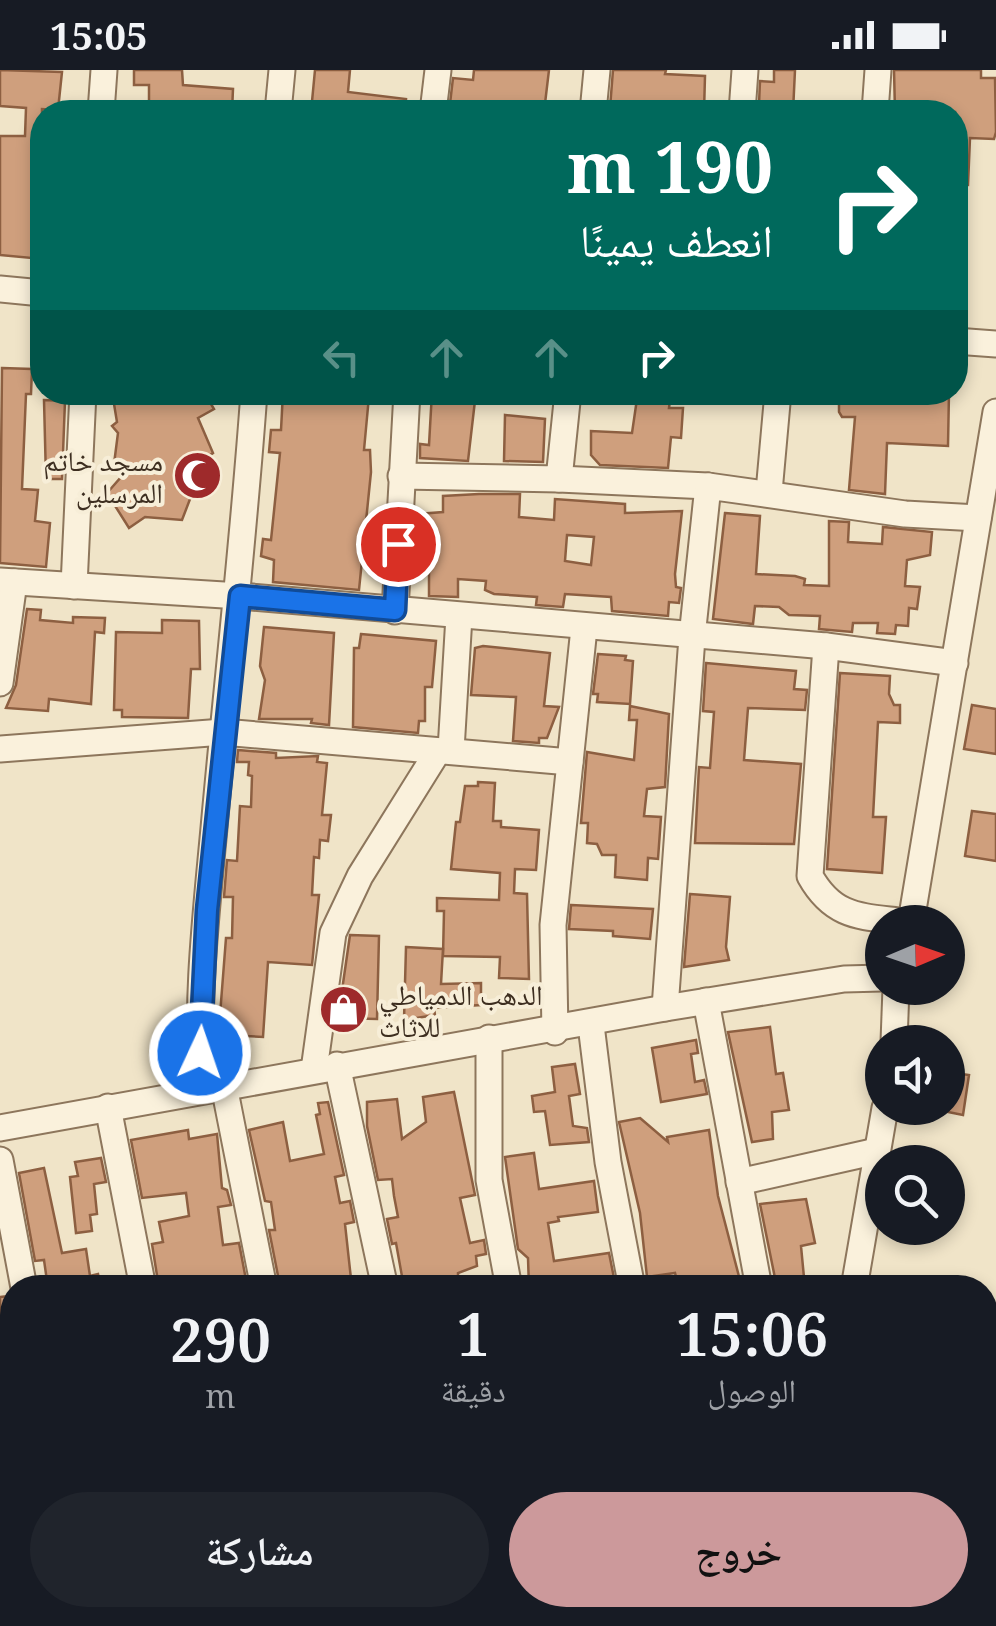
<!DOCTYPE html>
<html lang="ar">
<meta charset="utf-8">
<style>
:root{--surface:#171b24;--page:#20242c;--text:#f1f3f6;--muted:#9ea1a6;--accent:#cc999b}
body{margin:0;font-family:"Noto Serif","Noto Naskh Arabic",serif;background:var(--page);color:var(--text);direction:rtl;height:100vh;display:flex;flex-direction:column;font-size:38px;white-space:nowrap}
*{box-sizing:border-box;margin:0}
p{font-size:32px;color:var(--muted)}
.icon{flex:none;width:55px;height:55px;fill:none;stroke:currentColor;stroke-width:2;stroke-linecap:round;stroke-linejoin:round}
.map{position:relative;flex:1;overflow:hidden;direction:ltr}
.panel{position:absolute;left:0px;top:1205px;width:998px;height:352px;display:flex;flex-direction:column;background:var(--surface);border-radius:40px 40px 0 0;box-shadow:0 5px 15px #0003;direction:rtl}
.panel>*{flex:none}
.hud{position:absolute;left:30px;top:30px;width:938px;height:305px;border-radius:40px;box-shadow:0 5px 15px #0003;direction:rtl;background:#00695c;color:#fff;overflow:hidden}
.needle{width:65px;rotate:88deg}
.buttons{position:absolute;left:865px;top:835px;display:grid;gap:20px}
.buttons a{display:grid;place-items:center;width:100px;height:100px;border-radius:50%;background:var(--surface);box-shadow:0 5px 15px #0003;font-size:50px}
.pin{position:absolute;display:grid;place-items:center;width:85px;height:85px;color:#fff;margin:-42px;border:5px solid #fff;border-radius:50%;box-shadow:0 2px 10px #0007}
.me{position:absolute;width:110px;margin:-55px;rotate:3deg;stroke-linejoin:round;filter:drop-shadow(0 0 8px #0008)}
.turn{display:flex;align-items:center;gap:35px;height:210px;padding:0 30px;font-size:45px}
.turn .icon{width:130px;height:130px;stroke-width:2.5}
.turn b{display:block;font-size:70px;line-height:85px}
.lanes{display:flex;align-items:center;height:95px;padding:0 30px;background:#0003;justify-content:center;gap:50px;direction:ltr}
.lanes .off{opacity:.35}
.eta{display:flex;justify-content:space-evenly;align-items:center;height:170px;text-align:center}
.eta b{font-size:60px;font-weight:600;line-height:70px}
.action{display:flex;gap:20px;margin-top:auto;padding:20px 30px}
.action a{flex:1;height:115px;border-radius:60px;background:var(--accent);color:#111;font-size:40px;font-weight:600;line-height:115px;text-align:center}
.action a+a{background:var(--page);color:var(--text)}
.status{display:flex;justify-content:space-between;align-items:center;height:70px;padding:0 50px;background:var(--surface);direction:ltr}
.status svg{height:28px;fill:currentColor}
.map>svg:first-child{display:block}
.building{fill:#cf9f7d;stroke:#8d5f41;stroke-width:2.5;fill-rule:evenodd}
.lines{fill:none;stroke-linecap:round;stroke-linejoin:round}
.minor-casing{stroke:#8d765c;stroke-width:29}
.minor{stroke:#faf1dc;stroke-width:25}
.route-casing{stroke:#114b97;stroke-width:25}
.route{stroke:#1a73e8;stroke-width:18}
.labels{text-anchor:middle;dominant-baseline:central;stroke-width:8;stroke-linejoin:round;paint-order:stroke}
.poi-label{font-size:28px;fill:#3d2e20;stroke:#f7eed8;text-anchor:end}
</style>
<div class="status"><b>15:05</b><svg viewBox="0 0 49 12"><path d="M0 12V9h3v3zM5 12V6h3v6zM10 12V3h3v9zM15 12V0h3v12zM26 1h20v11H26zM47 4h2v5h-2z"/></svg></div>
<div class="map">
<svg width="996" height="1556" viewBox="0 0 996 1556">
<rect width="100%" height="100%" fill="#f0e4c8"/>
<g class="building">
<polygon points="0,0 62,2 58,40 42,39 42,189 0,185 0,66 25,66 26,38 0,36"/>
<polygon points="134,0 182,0 183,15 233,19 232,42 149,42 149,15 134,15"/>
<polygon points="315,0 350,0 348,22 406,29 405,42 311,42"/>
<polygon points="474,0 549,0 544,42 449,42 453,8 473,10"/>
<polygon points="613,0 666,0 665,4 705,6 704,42 677,42 677,37 650,35 650,40 610,38"/>
<polygon points="774,0 795,0 793,42 765,42 759,34 760,11 774,12"/>
<polygon points="894,0 981,0 981,8 995,8 996,62 994,69 970,68 968,115 955,114 955,42 895,42"/>
<polygon points="2,298 32,299 31,324 26,324 22,419 38,420 35,451 50,453 46,497 0,493"/>
<polygon points="116,322 204,322 214,339 198,348 213,383 202,391 209,405 195,416 182,450 145,447 129,458 107,423 121,407 114,394 118,363 112,356 117,352 114,334 121,332"/>
<polygon points="283,322 369,326 364,380 370,380 371,402 359,520 273,512 274,490 261,486 263,469 271,470 280,383 269,382 271,360 281,360"/>
<polygon points="432,322 476,322 468,391 420,388 420,374 429,375"/>
<polygon points="638,322 671,322 669,338 683,338 681,368 671,367 668,398 600,395 591,385 591,361 632,363"/>
<polygon points="839,322 949,322 948,376 887,373 885,424 849,420 855,347 842,347 839,342"/>
<polygon points="44,330 65,331 62,409 46,409"/>
<polygon points="505,345 545,349 543,392 504,391"/>
<path d="M479 424H520L519 447 554 450 555 429 625 434V443L682 441 675 504 676 517 681 518 679 533 669 532 668 546 612 541 611 527 565 524 563 537 536 535 537 527 494 524 485 520 486 511 458 509V527L429 526V466H417L418 444 443 442V426ZM567 465 594 467 591 495 565 491Z"/>
<polygon points="725,443 760,446 756,504 795,506 805,509 804,515 829,516 829,451 849,452 848,472 882,474 883,457 932,462 930,485 907,490 905,516 920,517 917,539 909,538 908,556 896,555 895,564 877,563 878,553 853,553 852,562 819,559 820,546 789,545 779,537 755,536 753,554 713,549"/>
<polygon points="27,539 41,540 40,550 73,553 73,547 105,548 104,563 95,562 91,634 49,629 48,641 6,638 16,615"/>
<polygon points="162,550 199,551 200,599 191,599 188,648 122,647 122,640 114,640 116,562 162,563"/>
<polygon points="264,557 334,563 329,655 311,653 312,649 259,649 265,610 260,596"/>
<polygon points="361,564 436,571 432,617 425,617 425,651 419,651 418,663 353,657 354,578 359,578"/>
<polygon points="483,576 550,583 544,636 559,637 547,668 539,668 539,673 513,671 516,627 471,625 475,578"/>
<polygon points="598,584 626,586 625,590 633,591 630,634 597,632 598,624 593,624"/>
<polygon points="706,593 796,601 794,619 807,620 805,640 748,638 744,690 801,694 794,774 695,773 699,697 710,698 714,642 703,641"/>
<polygon points="840,603 890,606 889,624 894,635 900,635 900,653 878,652 873,747 886,747 882,803 827,799"/>
<polygon points="972,635 996,639 996,684 964,679"/>
<polygon points="630,636 669,644 665,717 647,719 644,746 661,747 658,789 648,788 647,810 615,807 616,785 602,785 597,774 587,773 588,753 581,753 587,682 634,690 637,650 629,650"/>
<polygon points="238,680 276,683 276,688 318,686 317,692 327,693 322,745 331,745 328,771 320,770 319,788 314,787 312,825 319,825 312,895 268,892 263,967 226,965 220,945 226,868 232,868 233,827 224,827 227,790 237,791 240,736 251,737 252,706 248,705 249,692 237,692"/>
<polygon points="478,712 495,713 493,751 501,751 501,757 539,760 536,800 515,799 514,823 527,824 529,909 499,908 500,887 443,886 444,841 437,841 437,828 499,830 500,803 451,799 456,752 460,752 465,716 478,716"/>
<polygon points="972,741 996,744 996,791 965,786"/>
<polygon points="690,824 730,827 726,877 729,890 684,897"/>
<polygon points="571,835 653,839 650,869 613,866 613,861 569,859"/>
<polygon points="350,865 379,866 377,949 338,948"/>
<polygon points="406,877 443,879 441,914 481,913 481,935 434,938 435,945 404,950"/>
<polygon points="770,957 776,1004 783,1003 789,1040 772,1042 773,1069 752,1072 728,962"/>
<polygon points="696,970 698,983 691,984 695,1012 704,1010 707,1024 661,1032 652,978"/>
<polygon points="575,994 580,1024 569,1026 573,1056 587,1058 589,1072 550,1075 545,1041 534,1042 532,1026 555,1022 552,997"/>
<polygon points="948,1002 969,1005 963,1045 948,1042"/>
<polygon points="454,1022 475,1125 460,1128 470,1173 484,1170 486,1184 476,1186 477,1196 458,1203 458,1208 444,1210 445,1218 416,1218 414,1209 403,1212 396,1173 392,1174 387,1149 398,1147 394,1126 392,1109 378,1110 367,1056 367,1032 397,1029 402,1069 426,1052 423,1027"/>
<polygon points="328,1032 344,1105 335,1107 340,1133 350,1131 354,1152 345,1154 352,1218 280,1216 269,1160 275,1160 271,1132 265,1131 249,1060 283,1052 290,1091 324,1084 316,1045 320,1044 318,1033"/>
<polygon points="640,1048 668,1072 667,1067 709,1060 718,1126 742,1218 679,1218 675,1203 647,1207 640,1143 619,1052"/>
<polygon points="188,1060 189,1069 217,1064 222,1118 227,1120 231,1135 218,1137 223,1175 239,1173 247,1215 159,1218 152,1174 163,1172 159,1152 189,1146 186,1123 142,1128 131,1070"/>
<polygon points="534,1083 539,1119 594,1111 598,1142 558,1147 559,1151 548,1153 554,1191 609,1183 615,1213 529,1218 528,1188 518,1179 505,1087"/>
<polygon points="101,1088 106,1112 94,1114 97,1144 90,1145 92,1161 76,1163 70,1107 78,1106 75,1092"/>
<polygon points="44,1098 62,1183 86,1179 90,1206 98,1204 101,1218 48,1218 44,1190 35,1191 19,1103"/>
<polygon points="806,1129 815,1173 801,1176 805,1218 777,1218 760,1134"/>
<polygon points="10,1226 12,1294 7,1295 12,1324 12,1402 0,1404 0,1227"/>
<polygon points="12,1435 12,1530 0,1533 0,1437"/>
</g>
<g class="lines">
<defs>
<g id="minor">
<polyline points="101,42 104,0"/>
<polyline points="278,42 282,0"/>
<polyline points="433,42 438,0"/>
<polyline points="593,42 597,0"/>
<polyline points="742,42 745,0"/>
<polyline points="875,42 878,0"/>
<polyline points="0,219 42,223"/>
<polyline points="955,271 996,274"/>
<polyline points="401,406 559,409 568,322"/>
<polyline points="559,409 708,416"/>
<polyline points="769,422 778,322"/>
<polyline points="0,511 240,526 826,576 955,593"/>
<polyline points="74,516 83,322"/>
<polyline points="395,541 407,322"/>
<path d="M826 576 810 806C834 849 862 846 906 852"/>
<polyline points="0,613 14,512"/>
<polyline points="0,679 223,662 570,692"/>
<polyline points="451,680 459,546"/>
<polyline points="911,852 996,342"/>
<polyline points="706,931 759,1218"/>
<polyline points="665,938 692,567 708,416 905,444 978,448"/>
<polyline points="591,955 608,1092 632,1218"/>
<polyline points="555,962 553,855 584,558"/>
<polyline points="489,968 489,1110 509,1218"/>
<polyline points="894,972 896,918"/>
<polyline points="337,995 385,1218"/>
<polyline points="314,1000 333,863 360,806 438,681"/>
<polyline points="224,1016 264,1218"/>
<path d="M203 1020C195 930 207 837 215 747 228 605 244 464 254 322"/>
<polyline points="108,1037 143,1218"/>
<polyline points="0,1058 665,938 844,909 882,908"/>
<polyline points="0,1090 24,1218"/>
<polyline points="739,1112 877,1081"/>
<polyline points="854,1218 885,1038"/>
<polyline points="0,1421 12,1418"/>
<polyline points="81,1545 83,1556"/>
<polyline points="291,1545 293,1556"/>
<polyline points="576,1545 578,1556"/>
<polyline points="696,1545 698,1556"/>
<polyline points="0,1549 24,1545"/>
<polyline points="419,1556 452,1550"/>
<polyline points="797,1556 799,1545"/>
</g>
</defs>
<use href="#minor" class="minor-casing"/>
<use href="#minor" class="minor"/>
</g>
<g class="lines">
<defs>
<polyline id="route" points="200,983 207,840 240,526 395,540 398,474"/>
</defs>
<use href="#route" class="route-casing"/>
<use href="#route" class="route"/>
</g>
<defs>
<symbol id="mosque-disc" viewBox="-11 -11 22 22"><circle r="9.5" fill="#9e2a2b" stroke="#f7eed8"/><path d="M3.5-4.9A6 6 0 1 0 3.5 4.9A5 5 0 1 1 3.5-4.9Z" fill="#fff"/></symbol>
<symbol id="shop-disc" viewBox="-11 -11 22 22"><circle r="9.5" fill="#9e2a2b" stroke="#f7eed8"/><path d="M-5-2.5h2.3a2.7 3.5 0 0 1 5.4 0H5L5.5 6h-11ZM-1.5-2.5h3a1.5 2.3 0 0 0-3 0Z" fill="#fff"/></symbol>
</defs>
<g fill-rule="evenodd">
<use href="#mosque-disc" x="170" y="378" width="55" height="55"/>
<use href="#shop-disc" x="316" y="912" width="55" height="55"/>
</g>
<g class="labels">
<g class="poi-label">
<text x="163" y="390">مسجد خاتم<tspan x="163" dy="32">المرسلين</tspan></text>
<text x="379" y="924" text-anchor="start">الدهب الدمياطي<tspan x="379" dy="32">للاثاث</tspan></text>
</g>
</g>
</svg>
<div class="buttons">
<a><svg class="needle" viewBox="-14 -14 28 28"><path d="M0-13l5 13h-10z" fill="#e53935"/><path d="M0 13l5-13h-10z" fill="#9ea1a6"/></svg></a>
<a><svg class="icon" aria-label="sound" viewBox="0 0 24 24"><path d="M4 9h4l5-4v14l-5-4H4zM17 9q2 3 0 6"/></svg></a>
<a><svg class="icon" aria-label="search" viewBox="0 0 24 24"><circle cx="10" cy="10" r="6"/><path d="M15 15l6 6"/></svg></a>
</div>
<div class="pin" style="left:398px;top:474px;background:#d93025"><svg class="icon" aria-label="arrive" viewBox="0 0 24 24"><path d="M6 21V4h12l-3 4 3 4H6"/></svg></div>
<svg class="me" style="left:200px;top:983px" viewBox="-20 -20 40 40"><circle r="17" fill="#1a73e8" stroke="#fff" stroke-width="3"/><path d="M0-11L8 9 0 5-8 9z" fill="#fff"/></svg>
<div class="hud">
<div class="turn"><svg class="icon" aria-label="right" viewBox="0 0 24 24"><path d="M7 20v-9h11M14 6l5 5-5 5"/></svg><div><b>190 m</b>انعطف يمينًا</div></div>
<div class="lanes"><svg class="icon off" aria-label="left" viewBox="0 0 24 24"><path d="M17 20v-9H6M10 6l-5 5 5 5"/></svg><svg class="icon off" aria-label="ahead" viewBox="0 0 24 24"><path d="M12 20V5M6 11l6-6 6 6"/></svg><svg class="icon off" aria-label="ahead" viewBox="0 0 24 24"><path d="M12 20V5M6 11l6-6 6 6"/></svg><svg class="icon" aria-label="right" viewBox="0 0 24 24"><path d="M7 20v-9h11M14 6l5 5-5 5"/></svg></div>
</div>
<section class="panel">
<div class="eta">
<div><b>15:06</b><p>الوصول</p></div>
<div><b>1</b><p>دقيقة</p></div>
<div><b>290</b><p>m</p></div>
</div>
<div class="action"><a>خروج</a><a>مشاركة</a></div>
</section>
</div>
